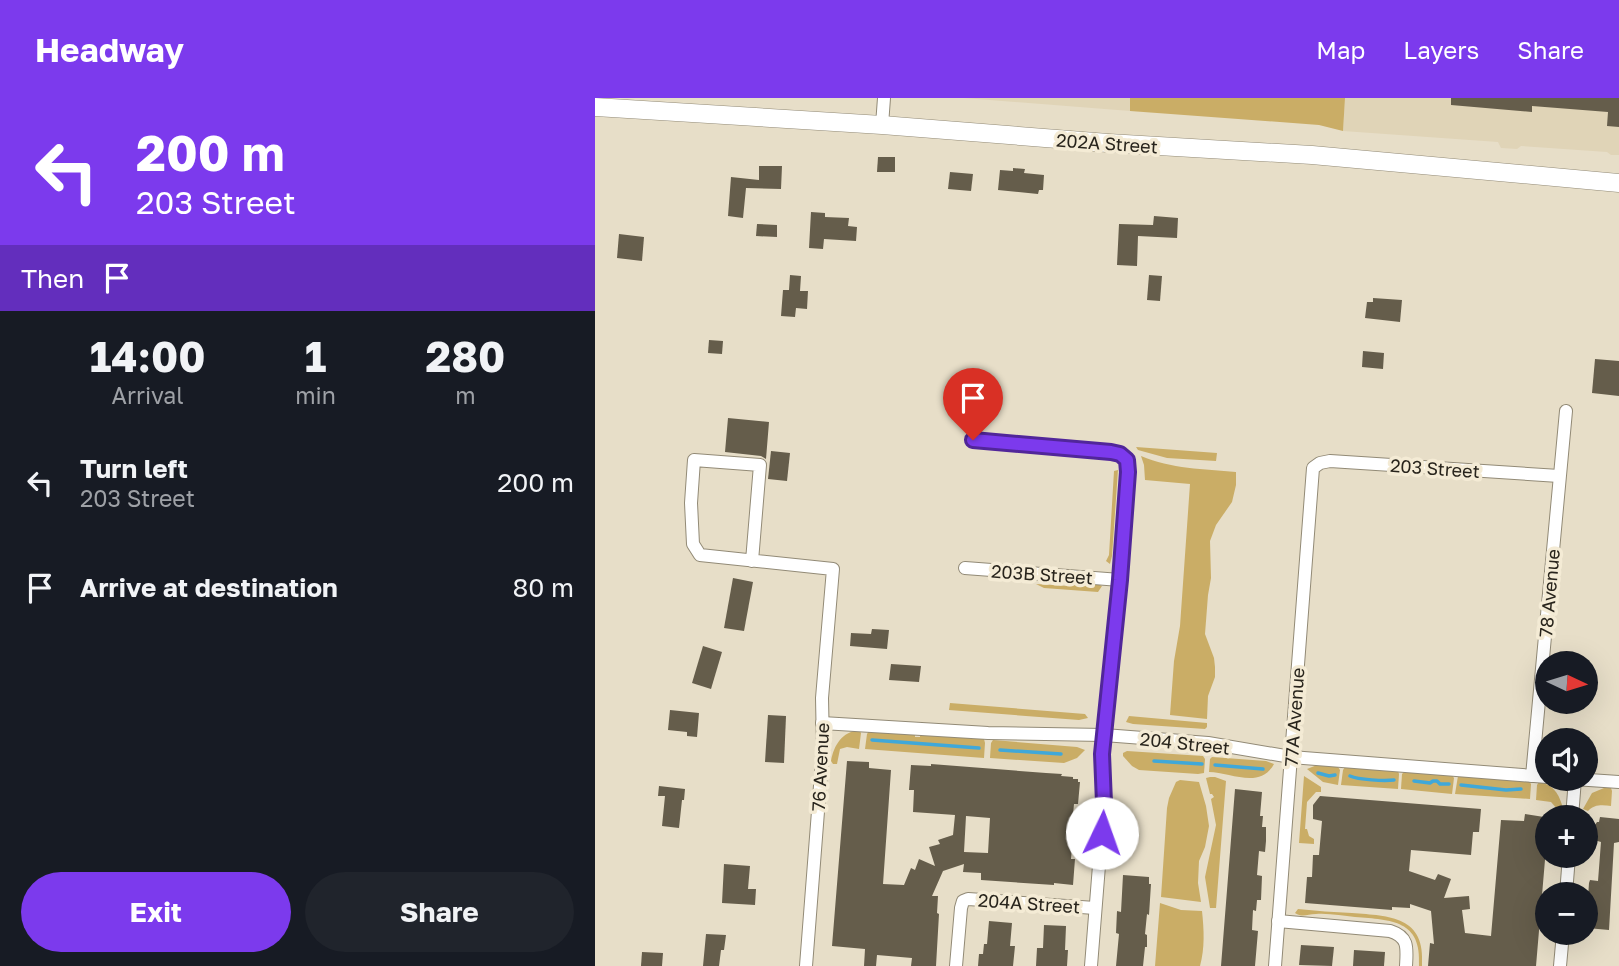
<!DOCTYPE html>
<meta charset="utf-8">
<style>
:root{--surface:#171b24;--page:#20242c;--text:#f1f3f6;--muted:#9ea1a6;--accent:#7c3aed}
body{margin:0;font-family:"Golos Text",sans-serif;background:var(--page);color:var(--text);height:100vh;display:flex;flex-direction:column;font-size:26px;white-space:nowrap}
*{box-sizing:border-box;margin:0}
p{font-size:23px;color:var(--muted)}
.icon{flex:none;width:38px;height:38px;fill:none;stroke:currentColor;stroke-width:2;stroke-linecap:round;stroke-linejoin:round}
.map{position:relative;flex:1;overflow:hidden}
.details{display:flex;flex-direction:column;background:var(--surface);width:595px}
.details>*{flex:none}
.top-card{background:#7c3aed;color:#fff;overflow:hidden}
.needle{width:46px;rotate:94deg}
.tools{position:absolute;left:940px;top:553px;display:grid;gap:14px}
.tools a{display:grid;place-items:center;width:63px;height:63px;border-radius:50%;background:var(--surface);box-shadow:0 7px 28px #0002;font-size:35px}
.pin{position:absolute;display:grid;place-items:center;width:60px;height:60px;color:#fff;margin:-72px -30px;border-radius:50% 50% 50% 0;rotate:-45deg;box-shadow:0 0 7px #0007}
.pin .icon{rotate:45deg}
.me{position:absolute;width:77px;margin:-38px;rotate:3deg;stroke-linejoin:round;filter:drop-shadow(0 0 5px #0008)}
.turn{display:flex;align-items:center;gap:24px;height:147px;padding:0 21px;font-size:32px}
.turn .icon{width:91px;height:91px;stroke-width:2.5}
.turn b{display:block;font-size:49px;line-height:60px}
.then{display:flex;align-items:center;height:66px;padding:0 21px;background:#0003;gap:14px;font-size:26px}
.eta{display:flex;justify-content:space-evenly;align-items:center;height:119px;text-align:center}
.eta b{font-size:42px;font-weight:700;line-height:49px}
.action{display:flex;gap:14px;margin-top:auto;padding:14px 21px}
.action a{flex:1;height:80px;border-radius:42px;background:var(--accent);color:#fff;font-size:28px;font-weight:700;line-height:80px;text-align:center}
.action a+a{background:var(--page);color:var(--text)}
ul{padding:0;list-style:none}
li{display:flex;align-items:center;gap:21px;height:105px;padding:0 21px}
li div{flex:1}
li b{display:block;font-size:26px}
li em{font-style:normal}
header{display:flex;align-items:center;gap:42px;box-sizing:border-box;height:98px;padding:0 35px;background:var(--accent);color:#fff}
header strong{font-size:33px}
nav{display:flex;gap:38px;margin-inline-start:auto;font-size:24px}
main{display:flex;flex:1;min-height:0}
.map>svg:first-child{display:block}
.built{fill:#e0d4b7}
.green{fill:#caad66}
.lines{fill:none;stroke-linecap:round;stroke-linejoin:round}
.stream{stroke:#40a8d9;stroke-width:3.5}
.building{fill:#655d4b;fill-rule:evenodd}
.street-casing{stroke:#928a76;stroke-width:14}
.secondary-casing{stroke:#928a76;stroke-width:19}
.street{stroke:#fff;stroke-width:12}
.secondary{stroke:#fff;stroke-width:18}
.route-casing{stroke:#51269a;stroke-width:18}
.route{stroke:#7c3aed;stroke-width:12}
.labels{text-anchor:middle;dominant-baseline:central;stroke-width:7;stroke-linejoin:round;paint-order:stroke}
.street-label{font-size:18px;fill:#28241c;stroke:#f4ebd5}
</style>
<header>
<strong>Headway</strong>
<nav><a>Map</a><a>Layers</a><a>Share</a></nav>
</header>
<main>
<section class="details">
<div class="top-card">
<div class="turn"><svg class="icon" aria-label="left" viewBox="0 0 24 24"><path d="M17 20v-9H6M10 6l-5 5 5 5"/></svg><div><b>200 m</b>203 Street</div></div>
<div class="then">Then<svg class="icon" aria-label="arrive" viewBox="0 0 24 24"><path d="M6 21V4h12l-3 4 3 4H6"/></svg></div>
</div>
<div class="eta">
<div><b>14:00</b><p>Arrival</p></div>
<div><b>1</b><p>min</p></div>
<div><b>280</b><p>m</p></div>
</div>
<ul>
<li><svg class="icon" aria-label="left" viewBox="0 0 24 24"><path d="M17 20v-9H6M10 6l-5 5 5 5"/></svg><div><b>Turn left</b><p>203 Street</p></div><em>200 m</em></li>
<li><svg class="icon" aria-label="arrive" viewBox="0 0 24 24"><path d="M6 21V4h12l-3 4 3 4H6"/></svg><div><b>Arrive at destination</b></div><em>80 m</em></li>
</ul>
<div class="action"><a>Exit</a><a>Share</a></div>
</section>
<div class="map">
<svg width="1024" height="868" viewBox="0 0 1024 868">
<rect width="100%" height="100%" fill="#e7dec8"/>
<g class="built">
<polygon points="369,0 535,0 535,13"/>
<polygon points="750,0 1024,0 1024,57 1016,57 1012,54 926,48 922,51 906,50 903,44 748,33"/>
</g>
<g class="green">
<polygon points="535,0 750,0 748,33 724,27 535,13"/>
<polygon points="541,349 622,355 621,363 572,360 543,352"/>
<path d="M546 358C576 371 609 371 641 374V387L637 404 621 427 615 443 616 480 613 497 610 536 619 560 620 569V579L613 598 612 621 575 617 579 563 585 528 595 386 550 382 549 367Z"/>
<polygon points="523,372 517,458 515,466 511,463 514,457 519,373"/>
<polygon points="484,484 502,486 507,488 503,494 449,490 441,486 474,488"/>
<polygon points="355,605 490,616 493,620 484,622 354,612"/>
<polygon points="534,618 612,625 612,629 610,631 538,626 531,624"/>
<path d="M264 632 266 635 264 651 252 649 245 651 242 666H238L236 663C239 647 247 634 264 632Z"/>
<polygon points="274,633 320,636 320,639 325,639 325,637 389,641 390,645 389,660 270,651 272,636"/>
<polygon points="398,642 482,649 490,652 482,660 469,665 395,660 396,645"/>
<polygon points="532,653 608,658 610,661 609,675 603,676 544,672 537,668 528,658 528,655"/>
<path d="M617 659 671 663 679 666C665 692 635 674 614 674L615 661Z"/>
<polygon points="722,667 743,669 745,672 743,687 728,684 712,671"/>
<polygon points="750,669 803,673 804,676 803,691 746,687 748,672"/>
<polygon points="809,674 857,677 859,680 857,696 806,691 807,676"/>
<polygon points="709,678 726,689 726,694 721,694 712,704 710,731 712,731 714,738 719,741 719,746 704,745"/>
<polygon points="863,678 934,683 936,686 935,701 860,696"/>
<polygon points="615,679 620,679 631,683 621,810 615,810 610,779 621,727 616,701 619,699 617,696 615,696 611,680"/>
<polygon points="585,682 604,684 611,708 614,728 610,749 604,763 603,785 606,804 566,799 572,710 574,700 581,684"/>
<path d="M944 684C959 687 964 696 968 710L963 712 956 704 941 702 942 687Z"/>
<path d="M1009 690H1016L1017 693 1016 708C1008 707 999 706 993 713L988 711 997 695Z"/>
<path d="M565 805 586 812 607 813C609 832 610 850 605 868H560Z"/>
<path d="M703 811C721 813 739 814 757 815 795 818 831 818 827 868H824C827 822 797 822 760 819 748 818 734 815 721 816 712 816 708 820 700 815Z"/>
</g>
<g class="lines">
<g class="stream">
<polyline points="277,642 384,650"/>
<polyline points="405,652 466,656"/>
<polyline points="559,663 607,666"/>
<polyline points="620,667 668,671"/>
<polyline points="723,675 734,678 740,677"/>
<path d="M755 678C764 682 789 683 799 682"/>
<polyline points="819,683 835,685 838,683 842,683 845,686 854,686"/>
<polyline points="866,687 911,692 926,691"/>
</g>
</g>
<g class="building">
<polygon points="856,0 1024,0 1024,29 1012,28 1013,14 937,8 937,14 856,7"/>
<polygon points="283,59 300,59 300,74 282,74"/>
<polygon points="164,68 187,68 186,91 151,90 148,120 133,118 136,79 164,82"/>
<polygon points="418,70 430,71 429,75 449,77 448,92 444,92 443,96 403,92 405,72 418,73"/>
<polygon points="355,74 378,76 376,93 353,91"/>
<polygon points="216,114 230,115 230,119 254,120 253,128 262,129 261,143 229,141 228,151 214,150"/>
<polygon points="559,118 583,120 582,140 543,138 542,168 522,167 524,126 558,127"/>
<polygon points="162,126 182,127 182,139 161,138"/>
<polygon points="24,136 49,139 47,163 22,160"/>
<polygon points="195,177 206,178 205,193 213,193 212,211 201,210 200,219 186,218 188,192 194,192"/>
<polygon points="554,177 567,178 565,203 552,202"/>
<polygon points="778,200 807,202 805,224 770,220 772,204 778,204"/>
<polygon points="114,242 128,243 127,256 113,255"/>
<polygon points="768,253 789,255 788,271 767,269"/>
<polygon points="1000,261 1024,263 1024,298 997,295"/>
<polygon points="133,320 174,324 171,361 166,358 130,354"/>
<polygon points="176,353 195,355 192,383 173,381"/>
<polygon points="138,480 158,484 149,533 129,530"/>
<polygon points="277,531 294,532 292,551 255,548 256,535 276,536"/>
<polygon points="108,548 127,554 116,591 97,585"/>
<polygon points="296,566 326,568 324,584 294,582"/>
<polygon points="75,612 104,615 102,639 92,638 92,634 73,632"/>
<polygon points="173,617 191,618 189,665 170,664"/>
<path d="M252 663 274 664V670L296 672 288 786 309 787 316 770 320 772 324 761 340 768 334 749 345 746 343 742 358 737 360 717 318 714 319 692H314L316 667 336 668V666L451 675 467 676 466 678 478 679V681H483V684H485L483 706H479L476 738H478L476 761H480L478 787 459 785V787L386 782V775L368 774 369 766 348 773 337 798H343L342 815 344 816 341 868H316L317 860 282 857 281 868H269L270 851 237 848ZM371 718 395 720 393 755 369 754Z"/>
<polygon points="64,688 90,691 89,702 87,702 84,730 67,728 70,698 63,698"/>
<polygon points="640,691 667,694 665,718 668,718 667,729 671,729 671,743 670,754 664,753 662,777 667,778 666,802 662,802 661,813 658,812 657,832 663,833 660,868 626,868"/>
<polygon points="725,698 886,711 884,734 878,734 876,757 816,752 814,773 840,782 843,776 856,781 849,800 874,798 875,811 867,812 870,835 896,838 906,722 929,723 930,716 949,719 949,721 952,723 951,750 941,868 833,868 835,845 839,846 836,813 815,806 815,810 797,809 797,812 710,805 712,779 717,779 718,757 724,757 727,723 718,721 718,707"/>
<polygon points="1005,719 1024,721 1024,744 1019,745 1014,832 992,830 991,828 994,785 995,782 1003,783 1006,744 999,742 1000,727 1002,724 1004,724"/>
<polygon points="129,766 155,768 153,791 161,791 160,807 127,805"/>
<polygon points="528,777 554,779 554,786 556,786 554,817 552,816 550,836 552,837 552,849 550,849 548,868 521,868 524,836 521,835 522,813 526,814"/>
<polygon points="394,823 417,825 415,848 420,848 418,868 383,868 384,856 388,856 389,846 392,846"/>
<polygon points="449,827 471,828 470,852 473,852 472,868 441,868 442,850 448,850"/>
<polygon points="111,836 131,837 129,852 126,852 124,868 108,868"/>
<polygon points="706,847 739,849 737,868 704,867"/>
<polygon points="759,852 790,854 789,868 758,868"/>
<polygon points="47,854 68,855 67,868 46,868"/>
</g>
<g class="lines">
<defs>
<g id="street">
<polyline points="287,27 289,0"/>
<polyline points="378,342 516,354 525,356 532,362 533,374 525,482 507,656 509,705 496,868"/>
<polyline points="157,463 165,367 99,362 96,405 98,446 105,457 238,471 227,600 228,649 211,868"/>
<polyline points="370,470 525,482"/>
<polyline points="227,625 393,635 509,637 613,645 696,659 952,679"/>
<polyline points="937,678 971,313"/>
<polyline points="979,681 1024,684"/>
<polyline points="977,719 980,681"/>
<polyline points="971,796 974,758"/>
<path d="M683 823 795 833C814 839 812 850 811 868"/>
<polyline points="361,868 366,810 368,803 373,801 500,810"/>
<polyline points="680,868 718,370 725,365 735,363 964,378"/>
<polyline points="965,868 968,835"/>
</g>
<polyline id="secondary" points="0,9 287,27 513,45 717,57 1024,85"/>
</defs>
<use href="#street" class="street-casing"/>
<use href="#secondary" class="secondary-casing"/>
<use href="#street" class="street"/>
<use href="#secondary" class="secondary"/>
</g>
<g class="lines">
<defs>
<polyline id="route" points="378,342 516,354 525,356 532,362 533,374 525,482 507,656 509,705 507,735"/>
</defs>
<use href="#route" class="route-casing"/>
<use href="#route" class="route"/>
</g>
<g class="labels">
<g class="street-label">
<text transform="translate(512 45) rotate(4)">202A Street</text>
<text transform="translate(840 370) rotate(4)">203 Street</text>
<text transform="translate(447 476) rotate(4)">203B Street</text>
<text transform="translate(954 495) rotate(-85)">78 Avenue</text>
<text transform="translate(699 619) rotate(-86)">77A Avenue</text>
<text transform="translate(590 645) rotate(6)">204 Street</text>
<text transform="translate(225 669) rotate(-87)">76 Avenue</text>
<text transform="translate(434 805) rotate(4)">204A Street</text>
</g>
</g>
</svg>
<div class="tools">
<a><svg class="needle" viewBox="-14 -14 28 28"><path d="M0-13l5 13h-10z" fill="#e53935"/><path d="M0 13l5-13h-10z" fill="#9ea1a6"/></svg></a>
<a><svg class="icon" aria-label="sound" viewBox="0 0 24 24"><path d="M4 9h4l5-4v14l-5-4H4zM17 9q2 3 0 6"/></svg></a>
<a>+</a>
<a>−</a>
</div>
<div class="pin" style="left:378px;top:342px;background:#d93025"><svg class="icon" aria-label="arrive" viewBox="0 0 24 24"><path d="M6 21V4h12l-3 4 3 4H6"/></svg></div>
<svg class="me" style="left:507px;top:735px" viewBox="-20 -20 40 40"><circle r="19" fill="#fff"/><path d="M0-13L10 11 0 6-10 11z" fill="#7c3aed"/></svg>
</div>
</main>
